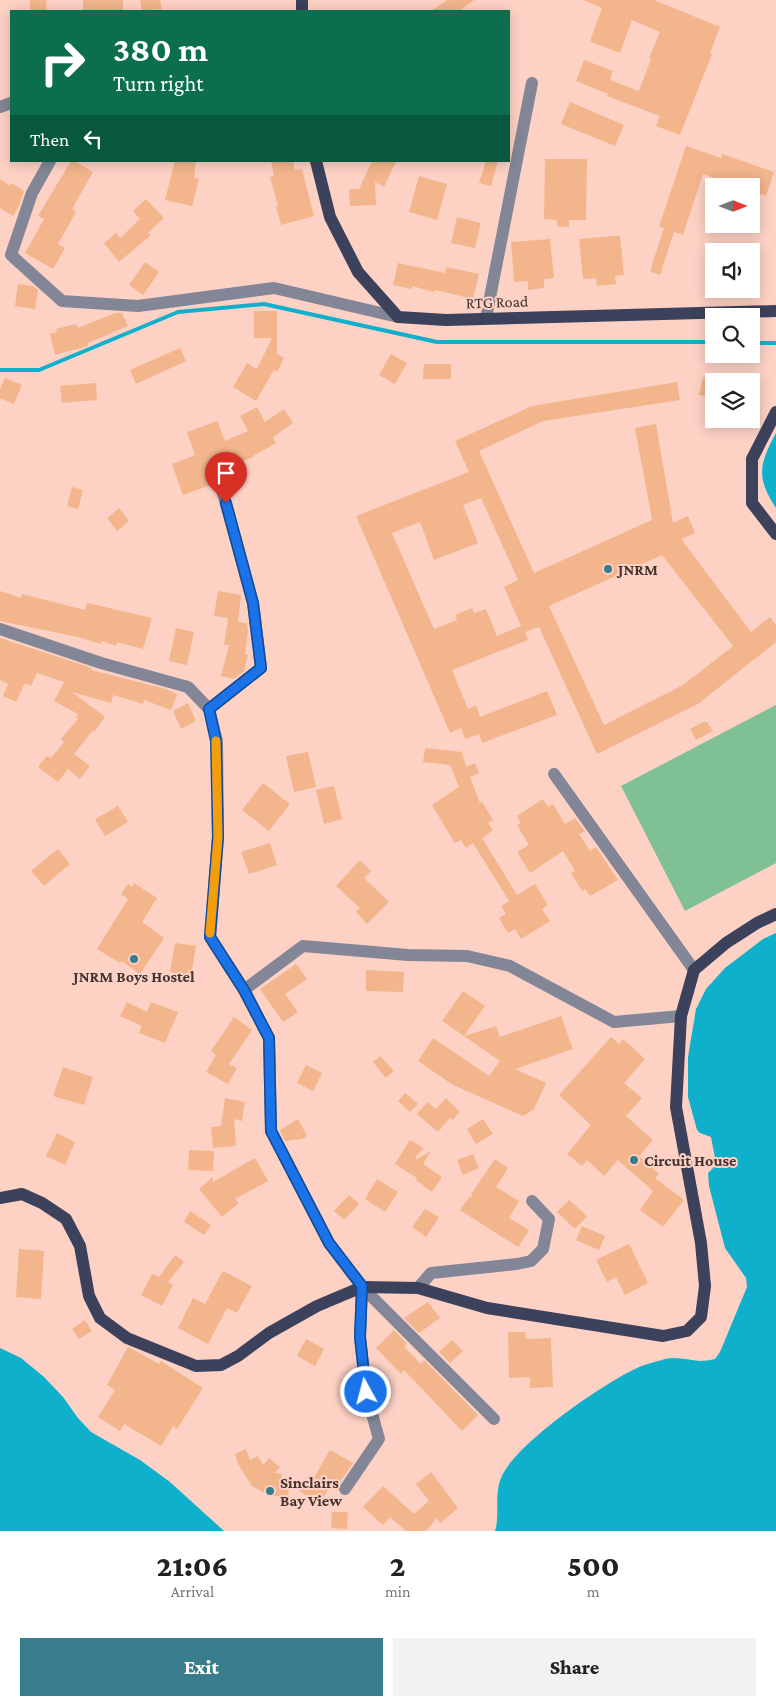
<!DOCTYPE html>
<style>
:root{--surface:#fff;--page:#f2f2f2;--text:#222;--muted:#767676;--accent:#397d8c}
body{margin:0;font-family:"Crimson Pro",serif;background:var(--page);color:var(--text);height:100vh;display:flex;flex-direction:column;font-size:19px;white-space:nowrap}
*{box-sizing:border-box;margin:0}
p{font-size:16px;color:var(--muted)}
.icon{flex:none;width:28px;height:28px;fill:none;stroke:currentColor;stroke-width:2;stroke-linecap:round;stroke-linejoin:round}
.map{position:relative;height:1531px;overflow:hidden}
.panel{display:flex;flex-direction:column;background:var(--surface);flex:1}
.panel>*{flex:none}
.banner{position:absolute;left:10px;top:10px;width:500px;height:152px;border-radius:0px;box-shadow:0 2px 12px #0003;background:#0b6e4f;color:#fff;overflow:hidden}
.needle{width:32px;rotate:90deg}
.fabs{position:absolute;left:705px;top:178px;display:grid;gap:10px}
.fabs a{display:grid;place-items:center;width:55px;height:55px;border-radius:0px;background:var(--surface);box-shadow:0 2px 12px #0003;font-size:25px}
.pin{position:absolute;display:grid;place-items:center;width:42px;height:42px;color:#fff;margin:-51px -21px;border-radius:50% 50% 50% 0;rotate:-45deg;box-shadow:0 0 5px #0007}
.pin .icon{rotate:45deg}
.me{position:absolute;width:55px;margin:-28px;rotate:353deg;stroke-linejoin:round;filter:drop-shadow(0 0 4px #0008)}
.turn{display:flex;align-items:center;gap:18px;height:105px;padding:0 20px;font-size:22px}
.turn .icon{width:65px;height:65px;stroke-width:2.5}
.turn b{display:block;font-size:35px;line-height:42px}
.then{display:flex;align-items:center;height:48px;padding:0 20px;background:#0003;gap:10px;font-size:19px}
.eta{display:flex;justify-content:space-evenly;align-items:center;height:85px;text-align:center}
.eta b{font-size:30px;font-weight:800;line-height:35px}
.primary-button{display:flex;gap:10px;margin-top:auto;padding:10px 20px}
.primary-button a{flex:1;height:58px;border-radius:0px;background:var(--accent);color:#fff;font-size:20px;font-weight:800;line-height:58px;text-align:center}
.primary-button a+a{background:var(--page);color:var(--text)}
.map>svg:first-child{display:block}
.green{fill:#7fc195}
.water{fill:#0fb0cc}
.lines{fill:none;stroke-linecap:round;stroke-linejoin:round}
.stream{stroke:#0fb0cc;stroke-width:4}
.building{fill:#f3b58c;fill-rule:evenodd}
.minor{stroke:#838696;stroke-width:12}
.major{stroke:#3c415c;stroke-width:12}
.route-casing{stroke:#114b97;stroke-width:12}
.route{stroke:#1a73e8;stroke-width:9}
.slow{stroke:#f59e0b;stroke-width:9}
.poi-dot{fill:#397d8c;stroke:#fed1c5;stroke-width:2}
.labels{text-anchor:middle;dominant-baseline:central;stroke-width:4;stroke-linejoin:round;paint-order:stroke}
.street-label{font-size:16px;fill:#43322d;stroke:#fed1c5}
.poi-label{font-size:16px;font-weight:bold;fill:#43322d;stroke:#fed1c5;text-anchor:start}
</style>
<div class="map">
<svg width="776" height="1531" viewBox="0 0 776 1531">
<rect width="100%" height="100%" fill="#fed1c5"/>
<polygon class="green" points="776,705 776,863 685,911 621,786"/>
<g class="water">
<path d="M776 433V508C756 478 759 464 776 433Z"/>
<path d="M776 933V1531H495C500 1516 494 1495 501 1478 514 1445 600 1386 633 1370 642 1365 655 1362 665 1359 676 1356 689 1360 700 1361 705 1361 710 1360 715 1359L720 1352 747 1287 746 1278 725 1248 709 1186 708 1173 715 1166 716 1163 711 1137 700 1133 697 1130 688 1097V1057L696 1009 706 989 725 968 763 939Z"/>
<polygon points="0,1348 21,1358 44,1377 63,1397 78,1418 91,1432 140,1460 170,1482 224,1531 0,1531"/>
</g>
<g class="lines">
<g class="stream">
<polyline points="751,343 776,343"/>
<polyline points="0,370 39,370 178,312 264,304 437,342 714,342"/>
</g>
</g>
<g class="building">
<polygon points="30,0 46,0 47,11 30,11"/>
<polygon points="83,0 123,0 123,10 83,11"/>
<polygon points="140,0 160,0 162,9 142,11"/>
<polygon points="447,0 474,0 459,11 431,11"/>
<polygon points="584,0 654,0 720,27 710,53 712,54 680,135 656,126 660,116 607,96 608,94 576,81 584,60 613,71 610,80 639,91 651,59 649,58 660,32 632,20 620,53 591,42 591,38 602,8"/>
<polygon points="570,102 624,125 615,146 561,124"/>
<polygon points="686,146 721,158 722,154 774,172 766,196 751,191 751,186 738,186 703,174 683,235 674,232 660,275 650,271 664,228 659,226"/>
<polygon points="545,159 587,159 586,220 569,220 569,227 557,226 557,220 544,219"/>
<polygon points="71,161 75,161 93,172 72,209 76,212 58,244 65,248 53,269 25,253 44,219 38,216"/>
<polygon points="175,161 196,161 194,178 199,179 192,206 165,200"/>
<polygon points="271,161 293,161 295,170 302,169 314,216 281,225 276,207 278,206 270,177 274,176"/>
<polygon points="372,161 396,161 384,187 375,182 376,205 350,206 349,189 359,189"/>
<polygon points="486,161 498,161 491,186 479,183"/>
<polygon points="419,176 447,184 437,220 409,212"/>
<polygon points="0,179 10,186 12,183 24,191 19,206 13,216 0,208"/>
<polygon points="146,199 164,218 148,233 151,235 119,262 104,243 116,233 120,238 140,219 133,211"/>
<polygon points="457,217 481,223 475,248 451,243"/>
<polygon points="614,236 620,236 624,275 615,276 616,284 597,286 596,278 583,279 579,239"/>
<polygon points="550,239 554,278 544,279 544,288 528,290 528,281 514,282 511,242"/>
<polygon points="145,262 159,272 143,295 129,285"/>
<polygon points="398,263 445,273 446,267 479,274 473,299 435,290 434,292 412,286 412,289 393,285"/>
<polygon points="18,284 33,286 38,290 35,309 15,306"/>
<polygon points="254,311 277,311 277,354 284,358 277,372 274,370 256,401 233,387 247,363 257,369 272,338 254,338"/>
<polygon points="115,313 122,313 128,326 88,343 88,346 55,355 50,334 57,332 56,329 76,324 78,328"/>
<polygon points="180,348 186,361 136,384 130,370"/>
<polygon points="391,354 407,363 395,384 379,375"/>
<polygon points="424,364 451,364 451,379 423,379"/>
<polygon points="703,377 714,378 714,397 699,395"/>
<polygon points="5,378 22,385 14,404 0,398 0,389"/>
<path d="M677 382 680 400 543 421 479 451 534 573 652 520 635 428 656 424 673 523 688 516 695 533 681 539 751 632 770 617 776 625V642L698 704 597 754 539 627 525 632 528 640 452 670 468 709 476 705 480 717 547 691 557 715 482 743 479 734 465 739 461 728 450 733 356 516 469 472 455 441 532 406ZM481 498 518 580 504 587 521 626 497 636 486 609 474 613 472 608 455 615 457 620 434 629 392 533 420 522 434 560 478 543 463 505ZM662 555 733 646 683 685 604 725 549 606Z"/>
<polygon points="96,383 97,400 62,403 60,386"/>
<polygon points="257,407 265,422 284,409 293,423 273,437 276,443 253,456 253,457 222,470 225,479 218,478 213,484 183,495 172,464 195,455 187,432 217,421 225,441 248,431 240,416"/>
<polygon points="72,487 83,490 78,509 67,506"/>
<polygon points="119,508 129,521 117,531 107,518"/>
<polygon points="0,591 21,598 22,594 85,610 87,603 152,618 143,649 117,642 116,646 102,641 101,644 78,637 0,621"/>
<polygon points="218,591 241,595 238,622 247,623 248,630 245,654 248,655 244,671 234,679 221,676 229,645 224,645 228,618 214,616"/>
<polygon points="176,628 194,632 187,665 169,661"/>
<polygon points="0,638 92,668 91,670 166,689 177,694 171,710 144,700 143,704 113,695 111,703 72,692 105,717 94,732 93,730 74,754 90,766 80,779 68,769 58,782 38,767 47,756 51,758 64,742 61,739 78,719 76,717 78,714 54,701 64,682 37,673 31,686 25,683 16,702 3,696 8,684 0,680"/>
<polygon points="188,703 196,721 181,729 173,711"/>
<polygon points="703,722 707,722 713,731 696,740 690,729"/>
<polygon points="425,748 462,752 466,767 475,763 479,773 470,777 480,803 482,802 493,820 488,823 493,830 482,838 517,895 535,884 548,905 542,909 550,921 521,939 515,929 508,933 499,918 506,914 501,906 509,901 473,843 466,848 461,840 455,843 432,805 459,787 450,765 423,762"/>
<polygon points="308,752 316,787 294,792 286,756"/>
<polygon points="263,783 290,804 269,831 242,810"/>
<polygon points="334,786 342,819 324,824 316,790"/>
<polygon points="543,799 548,807 553,804 565,824 575,818 585,831 579,834 590,851 596,847 618,880 590,896 585,889 582,891 571,873 575,871 563,851 530,873 517,852 529,845 517,825 521,823 517,816"/>
<polygon points="118,806 128,822 105,836 95,819"/>
<polygon points="270,843 277,865 249,874 241,852"/>
<polygon points="58,849 70,864 44,886 31,871"/>
<polygon points="360,860 371,871 364,878 389,902 367,924 356,912 360,908 336,886"/>
<polygon points="134,883 157,898 142,922 164,938 140,974 122,961 120,963 97,949 128,899 121,894 128,884 132,887"/>
<polygon points="175,943 196,946 191,976 170,972"/>
<polygon points="296,964 307,979 285,994 298,1012 283,1022 260,989"/>
<polygon points="366,970 404,972 403,992 366,991"/>
<polygon points="463,991 485,1006 464,1036 442,1021"/>
<polygon points="127,1002 147,1012 151,1002 178,1012 165,1043 139,1033 142,1026 120,1016"/>
<polygon points="561,1016 573,1049 515,1069 546,1083 534,1109 523,1116 453,1085 418,1061 433,1038 489,1076 500,1061 464,1036 496,1026 500,1037"/>
<polygon points="234,1017 252,1030 229,1064 237,1068 228,1084 206,1072 216,1055 211,1051"/>
<polygon points="611,1037 619,1044 623,1039 645,1059 624,1083 642,1098 626,1116 653,1140 639,1156 659,1174 655,1178 684,1200 663,1227 640,1210 653,1191 618,1160 604,1176 587,1160 582,1166 567,1154 591,1125 559,1095"/>
<polygon points="380,1056 394,1071 386,1078 373,1062"/>
<polygon points="306,1065 322,1073 313,1091 297,1083"/>
<polygon points="63,1067 93,1077 84,1105 53,1096"/>
<polygon points="405,1093 418,1104 410,1112 398,1101"/>
<polygon points="225,1098 245,1102 242,1121 234,1119 236,1146 213,1148 211,1127 221,1126"/>
<polygon points="446,1098 460,1112 452,1120 450,1118 438,1132 417,1114 427,1102 436,1109"/>
<polygon points="298,1119 307,1136 302,1139 285,1141 280,1130"/>
<polygon points="483,1119 493,1134 476,1144 467,1129"/>
<polygon points="57,1133 75,1142 65,1165 46,1156"/>
<polygon points="410,1140 424,1148 415,1157 417,1159 431,1151 423,1164 442,1177 432,1192 416,1180 417,1178 395,1164"/>
<polygon points="189,1150 214,1151 213,1171 188,1170"/>
<polygon points="473,1154 479,1168 463,1175 457,1160"/>
<polygon points="255,1158 268,1181 235,1199 239,1203 222,1217 199,1189 213,1177 213,1182"/>
<polygon points="495,1159 508,1168 496,1187 519,1201 509,1218 529,1230 518,1247 460,1210 470,1196 473,1198 471,1194"/>
<polygon points="377,1179 398,1192 385,1212 365,1199"/>
<polygon points="349,1195 359,1204 344,1220 334,1211"/>
<polygon points="569,1200 587,1216 575,1229 557,1212"/>
<polygon points="425,1209 439,1217 426,1237 412,1227"/>
<polygon points="190,1211 211,1225 204,1235 184,1222"/>
<polygon points="582,1226 605,1236 599,1250 576,1240"/>
<polygon points="629,1244 648,1283 625,1295 616,1277 607,1282 596,1260"/>
<polygon points="19,1249 44,1251 41,1299 16,1297"/>
<polygon points="175,1255 184,1262 168,1282 173,1285 162,1306 141,1295 152,1274 159,1277"/>
<polygon points="223,1271 252,1286 237,1313 227,1308 208,1344 178,1328 193,1298 205,1304"/>
<polygon points="428,1302 440,1318 419,1333 404,1318"/>
<polygon points="85,1320 92,1331 79,1339 72,1329"/>
<polygon points="394,1330 407,1344 404,1347 421,1364 424,1360 478,1415 462,1431 404,1370 401,1374 376,1348"/>
<polygon points="508,1332 525,1332 526,1339 551,1338 553,1387 530,1388 530,1377 509,1378"/>
<polygon points="306,1339 324,1349 315,1366 297,1356"/>
<polygon points="452,1340 463,1351 450,1363 439,1352"/>
<polygon points="128,1347 159,1364 161,1361 203,1388 177,1429 173,1426 161,1446 124,1424 120,1431 98,1417 115,1390 107,1385"/>
<polygon points="246,1449 250,1460 258,1456 263,1465 269,1458 280,1467 275,1473 282,1474 281,1482 290,1483 288,1496 275,1496 263,1492 252,1486 238,1464 235,1454"/>
<polygon points="330,1450 353,1463 340,1482 335,1479 319,1504 299,1491 310,1475 314,1478"/>
<polygon points="431,1472 458,1508 440,1523 437,1518 426,1531 406,1531 390,1517 383,1525 363,1507 383,1486 414,1514 429,1501 416,1484"/>
<polygon points="332,1512 348,1512 347,1529 331,1528"/>
</g>
<g class="lines">
<g class="minor">
<polyline points="0,107 11,103"/>
<polyline points="50,161 32,193 11,255 62,301 138,306 274,288 398,317"/>
<polyline points="486,318 532,83"/>
<polyline points="0,629 101,663 188,687 209,709 217,741 218,837 210,937 244,990 269,1038 271,1131 329,1243 362,1287 494,1419"/>
<polyline points="209,709 261,668 253,603 221,486"/>
<polyline points="554,774 694,970"/>
<polyline points="244,990 303,946 408,955 467,956 510,966 614,1022 681,1016"/>
<polyline points="418,1288 431,1273 517,1264 531,1261 543,1249 549,1219 532,1201"/>
<polyline points="345,1489 379,1439 366,1392 360,1337 362,1287"/>
</g>
<g class="major">
<polyline points="302,0 302,11"/>
<polyline points="316,161 330,217 358,272 398,317 446,320 776,311"/>
<polyline points="776,412 752,459 752,503 776,534"/>
<polyline points="0,1198 22,1194 42,1203 66,1219 80,1246 89,1296 100,1318 127,1338 196,1366 221,1365 238,1356 269,1333 317,1306 362,1287 418,1288 487,1308 663,1336 687,1331 701,1317 705,1286 701,1243 676,1107 681,1016 694,970 726,943 757,923 776,914"/>
</g>
</g>
<g class="lines">
<defs>
<polyline id="route" points="226,503 253,603 261,668 209,709 216,741 218,837 210,937 244,990 269,1038 271,1131 329,1243 362,1286 360,1337 366,1392"/>
</defs>
<use href="#route" class="route-casing"/>
<use href="#route" class="route"/>
<polyline class="slow" points="210,933 218,837 216,741"/>
</g>
<g class="poi-dot">
<circle cx="608" cy="569" r="5"/>
<circle cx="134" cy="959" r="5"/>
<circle cx="634" cy="1160" r="5"/>
<circle cx="270" cy="1491" r="5"/>
</g>
<g class="labels">
<g class="street-label">
<text transform="translate(497 302) rotate(-2)">RTG Road</text>
</g>
<g class="poi-label">
<text x="618" y="569">JNRM</text>
<text x="134" y="976" text-anchor="middle">JNRM Boys Hostel</text>
<text x="644" y="1160">Circuit House</text>
<text x="280" y="1482">Sinclairs<tspan x="280" dy="18">Bay View</tspan></text>
</g>
</g>
</svg>
<div class="fabs">
<a><svg class="needle" viewBox="-14 -14 28 28"><path d="M0-13l5 13h-10z" fill="#e53935"/><path d="M0 13l5-13h-10z" fill="#767676"/></svg></a>
<a><svg class="icon" aria-label="sound" viewBox="0 0 24 24"><path d="M4 9h4l5-4v14l-5-4H4zM17 9q2 3 0 6"/></svg></a>
<a><svg class="icon" aria-label="search" viewBox="0 0 24 24"><circle cx="10" cy="10" r="6"/><path d="M15 15l6 6"/></svg></a>
<a><svg class="icon" aria-label="layers" viewBox="0 0 24 24"><path d="M12 4l9 5-9 5-9-5zM3 14l9 5 9-5"/></svg></a>
</div>
<div class="pin" style="left:226px;top:503px;background:#d93025"><svg class="icon" aria-label="arrive" viewBox="0 0 24 24"><path d="M6 21V4h12l-3 4 3 4H6"/></svg></div>
<svg class="me" style="left:366px;top:1392px" viewBox="-20 -20 40 40"><circle r="17" fill="#1a73e8" stroke="#fff" stroke-width="3"/><path d="M0-11L8 9 0 5-8 9z" fill="#fff"/></svg>
<div class="banner">
<div class="turn"><svg class="icon" aria-label="right" viewBox="0 0 24 24"><path d="M7 20v-9h11M14 6l5 5-5 5"/></svg><div><b>380 m</b>Turn right</div></div>
<div class="then">Then<svg class="icon" aria-label="left" viewBox="0 0 24 24"><path d="M17 20v-9H6M10 6l-5 5 5 5"/></svg></div>
</div>
</div>
<section class="panel">
<div class="eta">
<div><b>21:06</b><p>Arrival</p></div>
<div><b>2</b><p>min</p></div>
<div><b>500</b><p>m</p></div>
</div>
<div class="primary-button"><a>Exit</a><a>Share</a></div>
</section>
